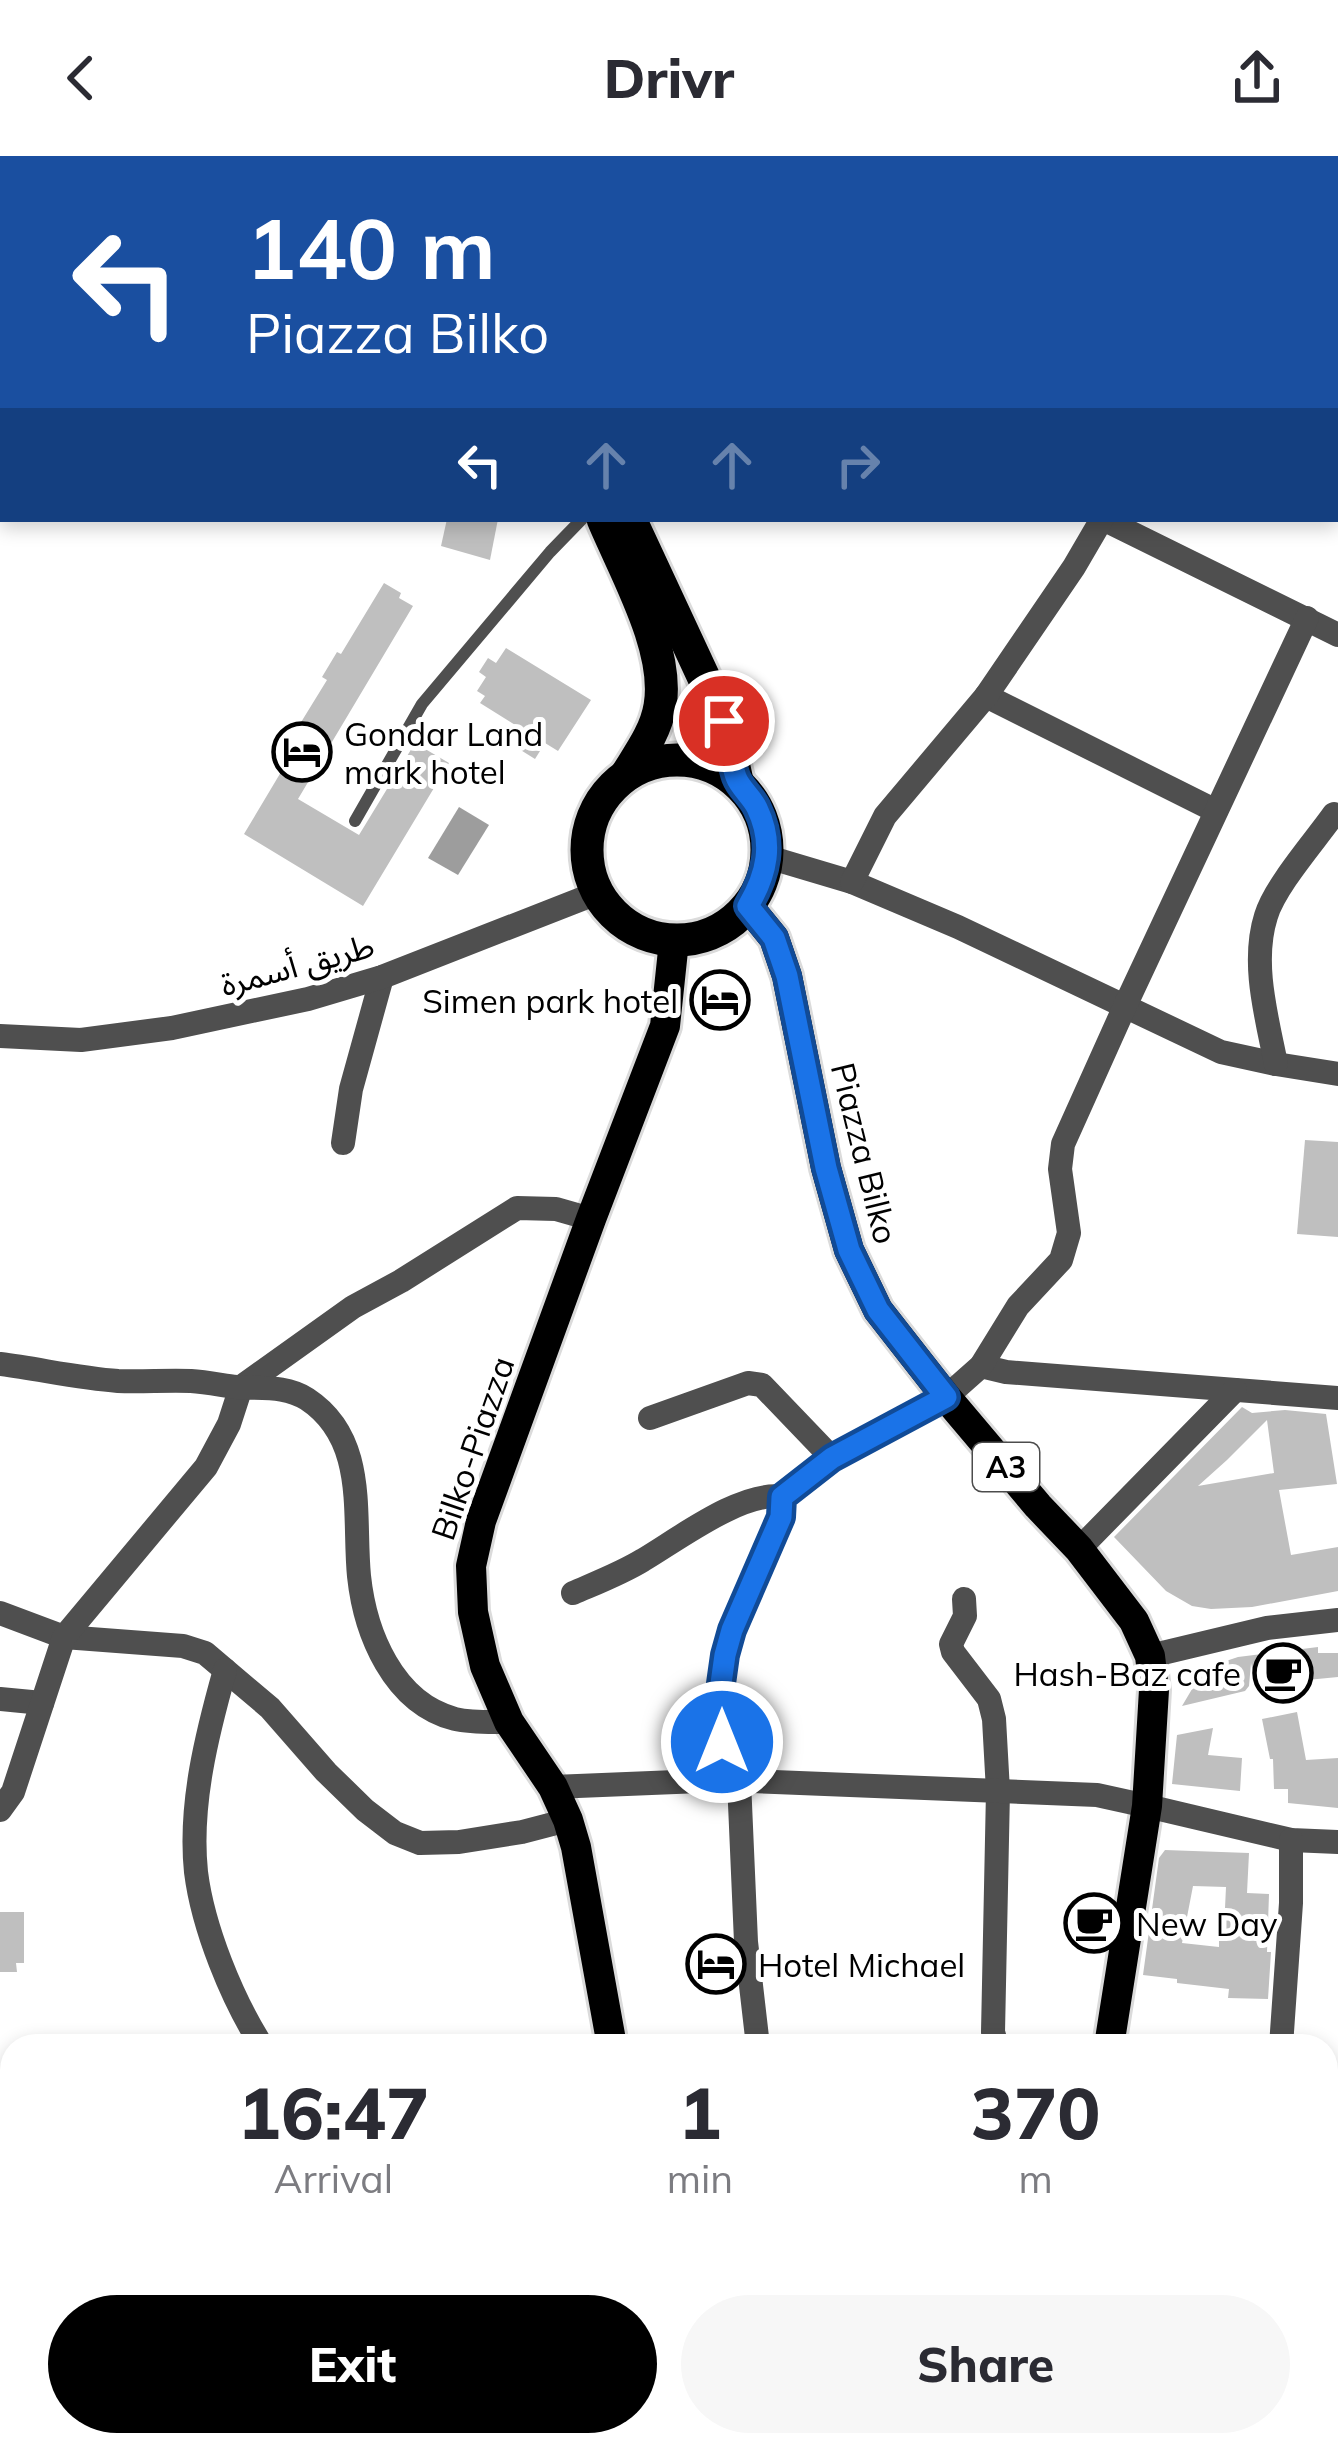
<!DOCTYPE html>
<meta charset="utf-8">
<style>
:root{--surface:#fff;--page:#f7f7f7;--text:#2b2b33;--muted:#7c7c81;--accent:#000}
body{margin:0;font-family:Mulish,"Noto Sans Arabic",sans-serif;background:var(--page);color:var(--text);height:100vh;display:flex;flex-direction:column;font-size:45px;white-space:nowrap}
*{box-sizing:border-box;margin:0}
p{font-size:39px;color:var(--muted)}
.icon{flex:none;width:66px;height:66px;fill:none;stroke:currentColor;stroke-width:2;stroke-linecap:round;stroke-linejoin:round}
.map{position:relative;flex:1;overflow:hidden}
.panel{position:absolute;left:0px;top:1878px;width:1338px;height:423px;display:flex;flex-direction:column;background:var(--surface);border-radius:36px 36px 0 0;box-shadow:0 6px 18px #0003}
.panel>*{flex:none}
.guide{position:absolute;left:0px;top:0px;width:1338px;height:366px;box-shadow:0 6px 18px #0003;background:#1a4fa0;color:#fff;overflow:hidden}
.pin{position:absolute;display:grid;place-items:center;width:102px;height:102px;color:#fff;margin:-51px;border:6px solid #fff;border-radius:50%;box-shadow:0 3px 12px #0007}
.me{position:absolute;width:132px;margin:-66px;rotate:0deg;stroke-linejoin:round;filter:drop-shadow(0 0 9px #0008)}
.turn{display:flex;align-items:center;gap:42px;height:252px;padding:0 48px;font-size:54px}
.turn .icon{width:156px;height:156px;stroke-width:2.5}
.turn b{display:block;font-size:84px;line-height:102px}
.lanes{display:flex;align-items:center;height:114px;padding:0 48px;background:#0003;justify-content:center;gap:60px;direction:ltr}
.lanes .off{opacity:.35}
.eta{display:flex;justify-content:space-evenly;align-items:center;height:204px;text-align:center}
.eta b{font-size:72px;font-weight:800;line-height:84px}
.primary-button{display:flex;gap:24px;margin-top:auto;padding:24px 48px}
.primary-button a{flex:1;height:138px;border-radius:72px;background:var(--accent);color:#fff;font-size:48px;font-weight:800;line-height:138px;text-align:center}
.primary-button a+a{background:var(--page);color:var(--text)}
header{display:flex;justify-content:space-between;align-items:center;height:156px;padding:0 48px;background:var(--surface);font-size:54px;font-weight:800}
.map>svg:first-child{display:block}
.water{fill:#9d9d9d}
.building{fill:#bfbfbf;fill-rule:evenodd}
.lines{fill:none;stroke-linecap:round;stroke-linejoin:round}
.primary-casing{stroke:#dbdbdb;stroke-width:36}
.trunk-casing{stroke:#dbdbdb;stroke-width:39}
.service{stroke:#4f4f4f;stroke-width:12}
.minor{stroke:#4f4f4f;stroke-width:24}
.tertiary{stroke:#4f4f4f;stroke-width:24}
.primary{stroke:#000;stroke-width:30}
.trunk{stroke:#000;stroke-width:33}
.route-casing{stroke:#114b97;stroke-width:30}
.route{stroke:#1a73e8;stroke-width:21}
.labels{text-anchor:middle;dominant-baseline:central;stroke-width:10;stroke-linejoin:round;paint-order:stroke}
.shield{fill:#fff;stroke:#4c4c4c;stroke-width:3}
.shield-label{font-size:30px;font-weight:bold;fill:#000}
.poi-label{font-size:33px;fill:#000;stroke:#fff;text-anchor:start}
.street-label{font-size:33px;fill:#000;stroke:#fff}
</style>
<header><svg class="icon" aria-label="back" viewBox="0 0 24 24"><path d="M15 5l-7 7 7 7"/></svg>Drivr<svg class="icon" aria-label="share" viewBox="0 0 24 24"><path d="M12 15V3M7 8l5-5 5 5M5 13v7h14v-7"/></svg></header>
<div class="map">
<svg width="1338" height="2300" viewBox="0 0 1338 2300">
<rect width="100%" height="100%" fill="#fff"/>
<polygon class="water" points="459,651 489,669 458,719 428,702"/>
<g class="building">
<polygon points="447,363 498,363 490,404 441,390"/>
<polygon points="384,427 401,437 399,442 413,450 298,643 359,679 415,587 449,607 363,750 244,678 284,611 272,605 291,573 295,576 327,524 322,521 337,496 341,498"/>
<polygon points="506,492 591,544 558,595 545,587 535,603 511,588 520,572 480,547 485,540 477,535 486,521 479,516 488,502 496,507"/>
<polygon points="1305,984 1338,986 1338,1081 1297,1078"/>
<path d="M1242 1251 1252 1257 1285 1254 1326 1258 1337 1328 1279 1334 1291 1399 1338 1391V1435L1252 1451 1211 1453 1192 1450 1166 1435 1114 1381ZM1267 1264 1274 1317 1198 1330 1227 1304Z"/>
<polygon points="1318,1491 1318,1497 1338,1497 1338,1521 1276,1527 1256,1532 1251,1507 1249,1530 1245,1535 1182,1550 1198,1523 1217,1508 1238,1501"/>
<polygon points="1297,1556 1306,1604 1338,1602 1338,1652 1288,1647 1288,1633 1274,1633 1273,1603 1270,1603 1262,1563"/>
<polygon points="1213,1572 1208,1599 1242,1602 1240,1635 1172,1628 1177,1579"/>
<path d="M1165 1694 1249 1697 1247 1737 1269 1738 1267 1796H1271L1268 1843 1228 1842 1229 1833 1177 1827V1823L1143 1819 1159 1702ZM1193 1730 1226 1731 1224 1773H1219V1791L1182 1787Z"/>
<polygon points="0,1756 24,1756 24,1807 16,1807 17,1816 0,1816"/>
</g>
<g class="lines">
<defs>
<g id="primary">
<polyline points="748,750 774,782 787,820 826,1012 849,1094 878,1154 946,1241 1038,1350 1079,1393 1134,1465 1150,1500 1154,1534 1147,1650 1109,1890"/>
<polyline points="612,1890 576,1691 568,1664 553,1631 509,1566 485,1510 473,1456 471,1410 481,1365 591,1063 665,870 674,785"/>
<polyline points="507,2300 512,2289"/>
<polyline points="930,2300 941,2289"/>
</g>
<g id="trunk">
<polyline points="447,0 448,3"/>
<polyline points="474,0 475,3"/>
<path d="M603 363C625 416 670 493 660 550 656 575 640 597 627 618"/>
<polyline points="630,363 724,565 737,625"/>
<circle cx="677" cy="694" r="90"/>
</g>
</defs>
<use href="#primary" class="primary-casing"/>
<use href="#trunk" class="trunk-casing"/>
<polyline class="service" points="355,665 422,548 550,396 582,363"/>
<g class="minor">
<polyline points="601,0 602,3"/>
<polyline points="915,0 925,3"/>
<polyline points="1106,0 1106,3"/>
<polyline points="1281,0 1281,3"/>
<polyline points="1016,3 1018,0"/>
<polyline points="1335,220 1338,219"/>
<polyline points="1103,363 1338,479"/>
<polyline points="986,540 1216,655"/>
<polyline points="768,701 852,726 958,771 1221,896 1276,908 1338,918"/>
<polyline points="852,726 885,660 986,540 1074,411 1102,363"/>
<path d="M1276 908C1267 862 1251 807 1266 760 1275 730 1315 685 1334 658"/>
<polyline points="343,987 351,933 382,821"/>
<polyline points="981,1210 1006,1216 1338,1242"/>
<polyline points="650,1262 748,1227 762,1229 832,1302"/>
<polyline points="1079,1393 1235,1234"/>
<path d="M573 1437C596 1427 622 1417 643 1404 677 1384 743 1334 782 1341L832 1302 946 1241 981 1210 1018 1150 1061 1104 1069 1077 1060 1013 1063 988 1125 850 1307 462"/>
<polyline points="964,1443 965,1460 951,1488 953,1496 989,1543 994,1563 998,1635 993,1876 997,1890"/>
<polyline points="0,1457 64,1481 183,1490 205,1497 270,1552 326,1616 365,1654 395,1677 420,1687 459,1686 522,1676 568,1664"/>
<polyline points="1150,1500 1267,1472 1338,1464"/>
<path d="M225 1514C207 1578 189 1649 196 1716 203 1772 232 1843 262 1890"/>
<polyline points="0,1543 42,1547"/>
<polyline points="725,1624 718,1549 725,1499 732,1474 781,1361 782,1341"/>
<polyline points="1147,1650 1291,1684 1338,1686"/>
<polyline points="0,1654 13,1636 64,1481 206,1311 229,1268 241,1231 353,1151 401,1125 517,1052 556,1053 591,1063"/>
<polyline points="1281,1890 1291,1747 1291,1684"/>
<polyline points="0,2277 12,2283"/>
<polyline points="36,2289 133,2300"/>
<polyline points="622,2289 648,2300"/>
<polyline points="1148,2289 1149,2300"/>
<polyline points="150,2300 158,2289"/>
<polyline points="1250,2300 1251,2289"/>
</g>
<g class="tertiary">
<polyline points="0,880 81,884 172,872 308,843 382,821 597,737"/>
<path d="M0 1208C39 1213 79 1222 118 1225 142 1226 167 1224 191 1225 206 1226 221 1229 236 1231 261 1233 285 1229 307 1243 368 1283 353 1359 359 1420 365 1477 393 1547 455 1563 472 1567 491 1566 509 1566"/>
<polyline points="739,1625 746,1786 758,1890"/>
<polyline points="553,1631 725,1624 1097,1639 1147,1650"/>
<polyline points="757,2300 758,2289"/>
</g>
<use href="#primary" class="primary"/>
<use href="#trunk" class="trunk"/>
</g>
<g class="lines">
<defs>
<path id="route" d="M722 1586 718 1549 725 1499 732 1474 781 1361 782 1341 832 1302 946 1241 878 1154 849 1094 826 1012 787 820 774 782 748 750C767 718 774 687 757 652 752 641 740 632 736 621 730 604 728 583 724 565"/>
</defs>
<use href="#route" class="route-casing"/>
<use href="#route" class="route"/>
</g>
<defs>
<symbol id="hotel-ring" viewBox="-11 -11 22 22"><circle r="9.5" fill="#fff" stroke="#000" stroke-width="1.5"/><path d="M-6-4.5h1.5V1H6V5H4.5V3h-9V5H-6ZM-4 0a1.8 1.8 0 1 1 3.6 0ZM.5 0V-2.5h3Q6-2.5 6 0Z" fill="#000"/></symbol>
<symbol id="cafe-ring" viewBox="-11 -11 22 22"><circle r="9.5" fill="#fff" stroke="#000" stroke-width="1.5"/><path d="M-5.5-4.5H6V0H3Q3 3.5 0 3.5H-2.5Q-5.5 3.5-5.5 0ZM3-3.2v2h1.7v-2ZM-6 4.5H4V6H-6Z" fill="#000"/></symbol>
</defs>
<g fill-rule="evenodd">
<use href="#hotel-ring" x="269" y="563" width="66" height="66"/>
<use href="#hotel-ring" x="687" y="811" width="66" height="66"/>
<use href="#cafe-ring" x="1250" y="1484" width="66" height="66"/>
<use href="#cafe-ring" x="1061" y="1734" width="66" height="66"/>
<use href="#hotel-ring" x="683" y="1775" width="66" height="66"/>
</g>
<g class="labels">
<rect class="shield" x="973" y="1287" width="66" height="48" rx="9"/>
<g class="shield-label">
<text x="1006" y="1311">A3</text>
</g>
<g class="poi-label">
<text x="344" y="577">Gondar Land<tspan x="344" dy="38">mark hotel</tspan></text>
<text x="678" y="844" text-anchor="end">Simen park hotel</text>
<text x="1241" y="1517" text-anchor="end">Hash-Baz cafe</text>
<text x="1136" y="1767">New Day</text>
<text x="758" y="1808">Hotel Michael</text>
</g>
<g class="street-label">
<text transform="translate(297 808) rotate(-15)">طريق أسمرة</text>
<text transform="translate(865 997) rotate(76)">Piazza Bilko</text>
<text transform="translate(472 1292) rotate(-71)">Bilko-Piazza</text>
</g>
</g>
</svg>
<div class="pin" style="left:724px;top:565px;background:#d93025"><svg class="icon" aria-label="arrive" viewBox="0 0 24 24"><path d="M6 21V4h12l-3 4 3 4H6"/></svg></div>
<svg class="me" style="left:722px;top:1586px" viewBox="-20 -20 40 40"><circle r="17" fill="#1a73e8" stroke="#fff" stroke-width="3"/><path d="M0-11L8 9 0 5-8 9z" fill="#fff"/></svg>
<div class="guide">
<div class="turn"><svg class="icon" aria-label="left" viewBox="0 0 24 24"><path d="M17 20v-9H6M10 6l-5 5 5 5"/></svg><div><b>140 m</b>Piazza Bilko</div></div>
<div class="lanes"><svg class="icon" aria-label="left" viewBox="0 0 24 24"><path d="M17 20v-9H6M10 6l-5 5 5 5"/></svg><svg class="icon off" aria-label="ahead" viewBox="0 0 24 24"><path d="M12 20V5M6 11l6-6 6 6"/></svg><svg class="icon off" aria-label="ahead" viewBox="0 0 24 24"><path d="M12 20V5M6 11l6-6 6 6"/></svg><svg class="icon off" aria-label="right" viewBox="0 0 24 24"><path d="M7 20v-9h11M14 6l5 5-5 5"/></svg></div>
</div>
<section class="panel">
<div class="eta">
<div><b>16:47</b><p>Arrival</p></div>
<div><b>1</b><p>min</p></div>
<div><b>370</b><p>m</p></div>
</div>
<div class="primary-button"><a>Exit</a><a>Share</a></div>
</section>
</div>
